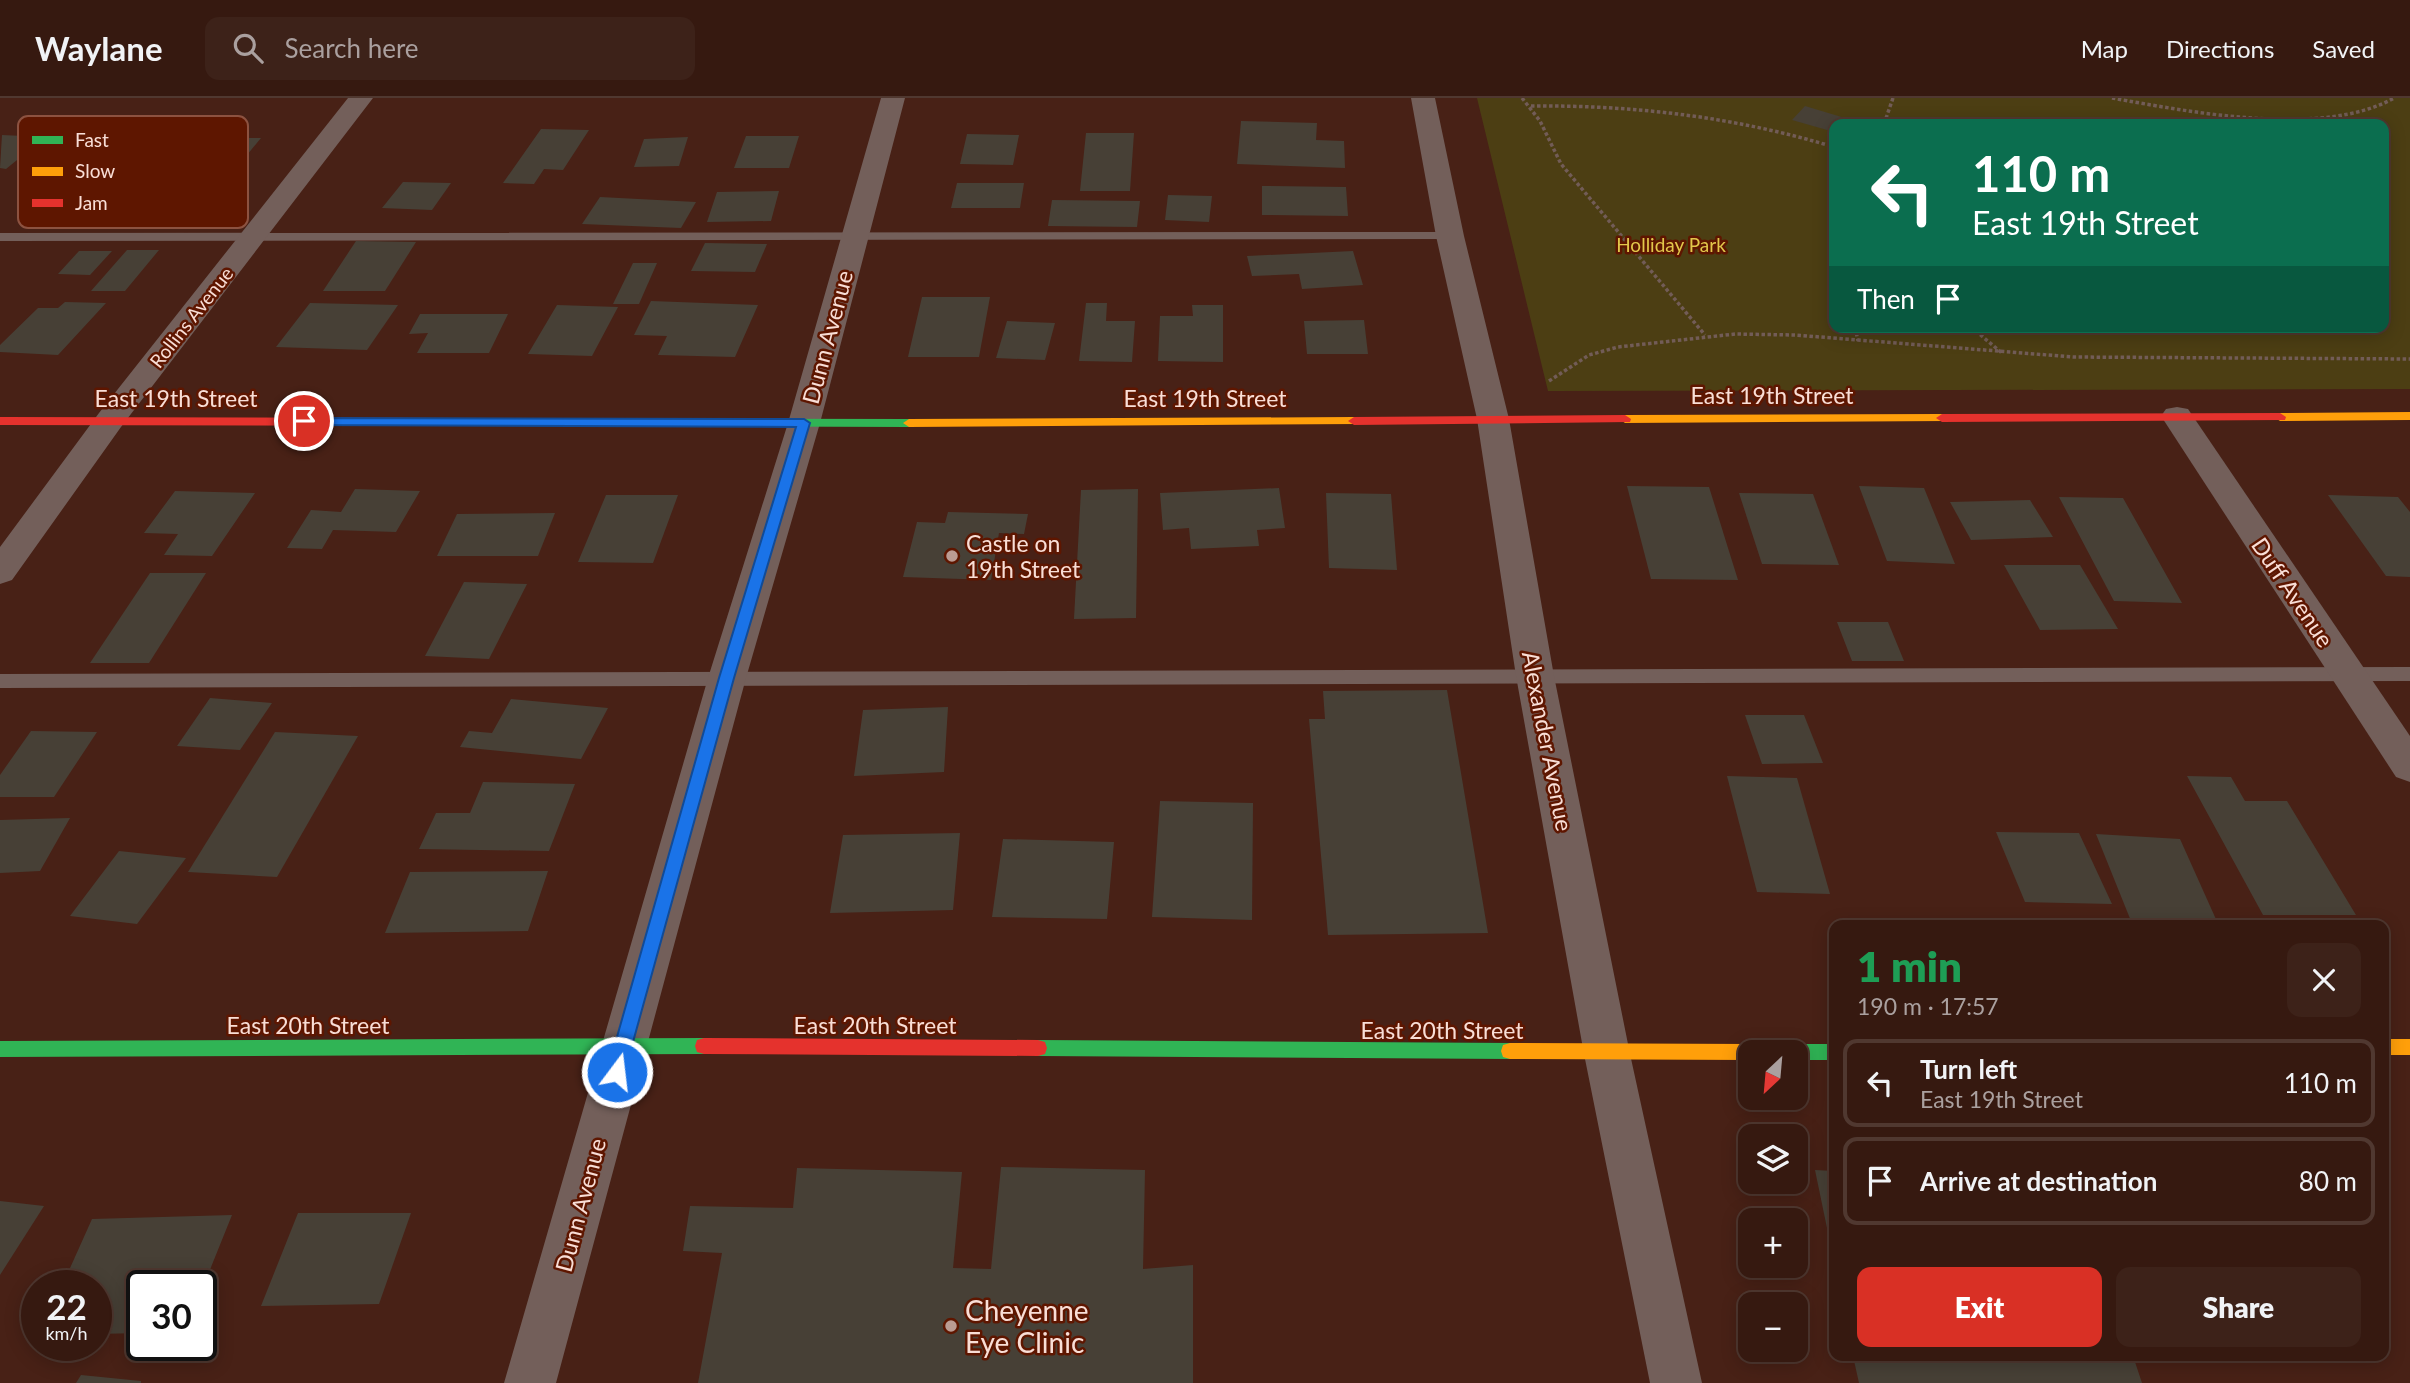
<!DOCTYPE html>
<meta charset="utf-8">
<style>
:root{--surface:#361910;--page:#3d2219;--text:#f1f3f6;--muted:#aaa09f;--line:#503830;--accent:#d93025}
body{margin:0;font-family:Lato,sans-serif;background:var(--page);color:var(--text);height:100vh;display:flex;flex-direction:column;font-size:26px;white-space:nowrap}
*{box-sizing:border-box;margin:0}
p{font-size:23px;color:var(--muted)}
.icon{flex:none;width:38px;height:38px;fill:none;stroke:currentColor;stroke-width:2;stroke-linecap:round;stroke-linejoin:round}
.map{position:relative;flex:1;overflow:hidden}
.details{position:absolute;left:1829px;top:822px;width:560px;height:441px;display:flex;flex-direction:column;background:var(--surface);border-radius:14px;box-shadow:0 4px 18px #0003,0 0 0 2px var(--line)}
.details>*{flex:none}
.banner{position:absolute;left:1829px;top:21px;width:560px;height:214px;border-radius:14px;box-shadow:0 4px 18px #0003,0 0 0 2px var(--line);background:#0b6e4f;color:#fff;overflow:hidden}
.needle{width:46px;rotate:206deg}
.buttons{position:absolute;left:1738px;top:942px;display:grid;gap:14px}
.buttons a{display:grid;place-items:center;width:70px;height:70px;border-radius:14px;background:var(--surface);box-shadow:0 4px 18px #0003,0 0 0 2px var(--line);font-size:35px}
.speed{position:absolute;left:21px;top:1172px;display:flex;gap:14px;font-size:35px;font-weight:700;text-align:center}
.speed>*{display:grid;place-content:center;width:91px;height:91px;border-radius:50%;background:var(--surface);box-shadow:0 4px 18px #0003,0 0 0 2px var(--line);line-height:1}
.speed small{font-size:18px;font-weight:400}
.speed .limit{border:4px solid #111;border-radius:10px;background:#fff;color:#111}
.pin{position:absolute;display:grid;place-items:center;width:60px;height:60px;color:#fff;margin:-30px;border:4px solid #fff;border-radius:50%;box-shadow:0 2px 7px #0007}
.me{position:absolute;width:77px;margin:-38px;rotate:15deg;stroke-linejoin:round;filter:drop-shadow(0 0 5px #0008)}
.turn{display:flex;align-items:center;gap:24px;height:147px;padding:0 28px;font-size:32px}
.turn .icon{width:91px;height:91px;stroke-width:2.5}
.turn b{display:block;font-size:49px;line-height:60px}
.then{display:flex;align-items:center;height:66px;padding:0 28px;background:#0003;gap:14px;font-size:26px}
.round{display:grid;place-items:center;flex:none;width:74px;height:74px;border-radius:14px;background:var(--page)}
.head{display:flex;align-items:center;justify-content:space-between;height:119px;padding:0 28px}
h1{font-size:42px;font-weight:800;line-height:52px;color:#1e9e55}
.cta{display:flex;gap:14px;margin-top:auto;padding:14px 28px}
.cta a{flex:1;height:80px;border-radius:14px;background:var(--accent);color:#fff;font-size:28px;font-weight:800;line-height:80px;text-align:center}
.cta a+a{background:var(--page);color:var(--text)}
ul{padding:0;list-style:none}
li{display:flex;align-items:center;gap:21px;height:88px;margin:0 14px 10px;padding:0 14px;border:4px solid var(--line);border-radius:14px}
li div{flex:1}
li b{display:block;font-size:26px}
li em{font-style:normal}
header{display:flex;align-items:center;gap:42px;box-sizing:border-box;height:98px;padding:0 35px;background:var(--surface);border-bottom:2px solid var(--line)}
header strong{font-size:33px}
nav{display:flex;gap:38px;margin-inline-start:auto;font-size:24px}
.search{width:490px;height:63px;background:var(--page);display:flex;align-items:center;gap:18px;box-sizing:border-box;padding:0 24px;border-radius:14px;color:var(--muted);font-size:26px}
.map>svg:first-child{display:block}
.green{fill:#4c3e13;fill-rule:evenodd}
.building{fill:#474036}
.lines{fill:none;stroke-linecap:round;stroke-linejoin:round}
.path{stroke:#725c57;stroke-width:3.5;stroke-dasharray:3.5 2.5;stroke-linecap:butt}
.lane{fill:#735f5a;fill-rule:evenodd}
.street{fill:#735f5a;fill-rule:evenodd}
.fast{fill:#30b455;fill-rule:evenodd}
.slow{fill:#ff9f0a;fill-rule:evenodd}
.jam{fill:#e5322d;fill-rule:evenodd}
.route{fill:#1a73e8;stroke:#114b97;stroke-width:2}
.poi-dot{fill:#bb9c93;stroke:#5e1600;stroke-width:2.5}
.labels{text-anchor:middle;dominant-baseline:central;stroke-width:5;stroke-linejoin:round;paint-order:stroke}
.far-park-label{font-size:19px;fill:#e2c74b;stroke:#5e1600}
.far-street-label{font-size:19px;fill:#f9ded6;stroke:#5e1600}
.street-label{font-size:23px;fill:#f9ded6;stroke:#5e1600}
.poi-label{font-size:23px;fill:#f9ded6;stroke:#5e1600;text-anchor:start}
.near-poi-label{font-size:28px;fill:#f9ded6;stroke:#5e1600;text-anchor:start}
.key{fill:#5e1600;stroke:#8c5240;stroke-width:2}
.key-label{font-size:19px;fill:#f9ded6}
</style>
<header>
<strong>Waylane</strong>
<div class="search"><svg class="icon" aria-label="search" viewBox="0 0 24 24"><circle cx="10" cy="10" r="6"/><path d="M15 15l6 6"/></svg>Search here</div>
<nav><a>Map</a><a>Directions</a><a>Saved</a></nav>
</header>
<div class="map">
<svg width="2410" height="1285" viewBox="0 0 2410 1285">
<rect width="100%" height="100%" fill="#482116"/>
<path class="green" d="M1477 0H2410V291L1548 293ZM1834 26H2384V229H1834Z"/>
<g class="building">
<polygon points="1805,8 1865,26 1834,26 1834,34 1792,22"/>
<polygon points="1241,23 1317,25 1316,42 1344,43 1345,70 1237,66"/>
<polygon points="541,31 589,32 563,72 544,71 534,86 503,85"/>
<polygon points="1086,35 1134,35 1130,93 1080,93"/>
<polygon points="967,36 1019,37 1013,67 960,66"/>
<polygon points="2,37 45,39 6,71 0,70"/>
<polygon points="746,38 799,38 789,70 734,70"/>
<polygon points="688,39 679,68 634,69 644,41"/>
<polygon points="206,40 261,40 242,63 187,63"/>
<polygon points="403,84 451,85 432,112 382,110"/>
<polygon points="957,85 1024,85 1020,110 951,110"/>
<polygon points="1262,88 1346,89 1348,118 1262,117"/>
<polygon points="779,93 771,123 707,124 717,94"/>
<polygon points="1168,97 1212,98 1209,124 1165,122"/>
<polygon points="600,99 696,104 681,130 582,126"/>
<polygon points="1052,102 1140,103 1137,129 1048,128"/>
<polygon points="356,143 416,144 385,193 323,193"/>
<polygon points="705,145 767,146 755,174 691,173"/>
<polygon points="127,152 159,152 125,193 91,193"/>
<polygon points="79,153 112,153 90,177 58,176"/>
<polygon points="1353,153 1363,187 1302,191 1299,176 1252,178 1247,158"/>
<polygon points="633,165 657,165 639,206 613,206"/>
<polygon points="922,199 990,199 979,259 908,259"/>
<polygon points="651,203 758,207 735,259 658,257 667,238 634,237"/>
<polygon points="65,204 106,205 58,257 0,254 0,247 38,210 58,210"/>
<polygon points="310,205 398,207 367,252 276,249"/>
<polygon points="1086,205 1107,205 1106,223 1135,223 1132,264 1079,263"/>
<polygon points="557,207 618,209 592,258 528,256"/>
<polygon points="1192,207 1223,207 1223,264 1158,263 1160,218 1193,218"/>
<polygon points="420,216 508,216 489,255 417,255 428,235 409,236"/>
<polygon points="1364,222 1368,256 1307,256 1304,223"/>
<polygon points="1007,223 1055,225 1045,262 996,260"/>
<polygon points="1627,388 1709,389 1738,482 1651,481"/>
<polygon points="1859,388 1924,390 1955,466 1887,463"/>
<polygon points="1279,390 1285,430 1257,432 1259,448 1191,451 1189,430 1163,432 1160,395"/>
<polygon points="355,391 420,393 396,434 333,432 322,451 287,450 311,412 341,414"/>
<polygon points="1138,391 1136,520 1074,521 1081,392"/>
<polygon points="175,393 255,395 212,458 164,457 178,436 144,435"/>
<polygon points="1326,395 1391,396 1397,472 1329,470"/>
<polygon points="1739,395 1813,396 1839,467 1762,466"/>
<polygon points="606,397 678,397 653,465 578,464"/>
<polygon points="2328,397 2398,399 2410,414 2410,479 2386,478"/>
<polygon points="2059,399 2123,400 2182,505 2114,503"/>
<polygon points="2030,402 2053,439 1971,442 1950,404"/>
<polygon points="948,414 1028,416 1024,436 999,435 991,482 903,479 917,424 945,425"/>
<polygon points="555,415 538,458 437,458 457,416"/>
<polygon points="2004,467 2080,467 2118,531 2040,532"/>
<polygon points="150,475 206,475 149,565 90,565"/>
<polygon points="464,484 527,486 489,561 425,558"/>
<polygon points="1837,524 1888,524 1904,563 1852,563"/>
<polygon points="1447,592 1488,835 1328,837 1309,621 1325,621 1323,593"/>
<polygon points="210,600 272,605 240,652 177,648"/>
<polygon points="511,601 608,610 581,661 460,649 469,633 492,635"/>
<polygon points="948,609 944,674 854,678 863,612"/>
<polygon points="1745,617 1804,617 1823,665 1762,666"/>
<polygon points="31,633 97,634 54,699 0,699 0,677"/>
<polygon points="275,634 358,638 277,779 188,774"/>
<polygon points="1727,678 1797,680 1830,796 1757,794"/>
<polygon points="2187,678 2231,679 2245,703 2287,703 2356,817 2263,817"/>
<polygon points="483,684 575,686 549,753 419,751 436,715 470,715"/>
<polygon points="1160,703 1253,705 1252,822 1152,819"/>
<polygon points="70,720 40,773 0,775 0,722"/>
<polygon points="1996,734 2079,735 2112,806 2025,804"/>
<polygon points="960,735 953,812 830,815 843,737"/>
<polygon points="2096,736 2180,741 2219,828 2133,828"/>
<polygon points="1003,741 1114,744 1107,821 992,819"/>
<polygon points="119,753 186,760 137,826 70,818"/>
<polygon points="548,773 528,833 385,835 410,774"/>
<polygon points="1001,1069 1145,1072 1143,1171 1193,1167 1193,1285 698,1285 722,1155 683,1153 690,1108 793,1110 797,1070 962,1074 953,1170 991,1171"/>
<polygon points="1815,1072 1834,1073 1834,1158 1833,1159"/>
<polygon points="0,1103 44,1108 0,1177"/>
<polygon points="298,1115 411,1115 379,1206 261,1208"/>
<polygon points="232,1117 201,1194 201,1188 142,1188 142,1235 96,1236 96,1188 62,1188 92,1121"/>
<polygon points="1853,1258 2133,1258 2142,1285 1859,1285"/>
<polygon points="81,1277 141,1283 141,1285 76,1285"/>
</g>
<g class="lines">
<g class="path">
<polyline points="1522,0 1540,23 1561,66 1705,237"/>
<path d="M2112 0C2190 14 2323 40 2394 0"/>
<path d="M1531 8C1635 7 1735 19 1834 49"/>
<polyline points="1884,26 1893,0"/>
<polyline points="1855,229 1858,243"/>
<polyline points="1971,229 2002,255"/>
<polyline points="1549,283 1589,257 1618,249 1735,236 1795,237 2073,259 2410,261"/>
</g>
<g class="lane">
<polygon points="1450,134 1457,138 1455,141 0,143 0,135"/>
<polygon points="2410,569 2410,583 0,590 0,576"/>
</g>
<g class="street">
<polygon points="348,0 373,0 121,329 12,482 0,486 0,449 99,315"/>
<polygon points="881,0 905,0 820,325 746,580 556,1285 504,1285 708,580 788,325"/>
<polygon points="1411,0 1435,0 1464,138 1509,321 1554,578 1630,956 1702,1285 1650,1285 1584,956 1516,578 1477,321 1436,138"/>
<polygon points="2177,309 2188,311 2410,638 2410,684 2396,679 2161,318 2166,311"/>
</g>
<g class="fast">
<polygon points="439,320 909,321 915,325 909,329 434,327 434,321"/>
<polygon points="704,940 711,942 713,948 711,954 704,956 0,959 0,943"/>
<polygon points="1038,942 1510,945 1517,947 1519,953 1517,959 1510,961 1038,958 1031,956 1029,950 1031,944"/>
<polygon points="1796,946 1834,946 1834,962 1796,962 1796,954 1787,954 1789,948"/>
</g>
<g class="slow">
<polygon points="2410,314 2410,322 2280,323 2274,319 2280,315"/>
<polygon points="1942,316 1947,317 1947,323 1625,325 1619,321 1625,317"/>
<polygon points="1354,319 1359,320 1359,326 909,329 903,325 909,321"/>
<rect x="2384" y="941" width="26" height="16"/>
<polygon points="1510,945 1750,946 1757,948 1759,954 1750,954 1750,962 1510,961 1503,959 1501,953 1503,947"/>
</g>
<g class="jam">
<polygon points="2280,315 2286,319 2285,322 1942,324 1936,320 1942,316"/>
<polygon points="1625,317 1631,321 1630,324 1354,327 1348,323 1354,319"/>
<polygon points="0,319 439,320 445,324 439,328 0,327"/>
<polygon points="704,940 1038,942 1045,944 1047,950 1045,956 1038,958 704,956 697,954 695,948 697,942"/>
</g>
</g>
<polygon class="route" points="299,320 804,321 810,325 734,580 623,980 617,983 610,980 607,974 719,580 796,329 304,327 299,326"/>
<g class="poi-dot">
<circle cx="952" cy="458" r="7"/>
<circle cx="951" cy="1228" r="7"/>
</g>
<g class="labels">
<g class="far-park-label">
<text x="1671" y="146">Holliday Park</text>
</g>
<g class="far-street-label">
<text transform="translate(191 219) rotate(-52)">Rollins Avenue</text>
</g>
<g class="street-label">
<text transform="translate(827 239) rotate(-75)">Dunn Avenue</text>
<text x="1772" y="297">East 19th Street</text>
<text x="176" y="300">East 19th Street</text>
<text x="1205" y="300">East 19th Street</text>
<text transform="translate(2293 494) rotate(56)">Duff Avenue</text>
<text transform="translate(1548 643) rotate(79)">Alexander Avenue</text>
<text x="308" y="927">East 20th Street</text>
<text x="875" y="927">East 20th Street</text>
<text x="1442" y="932">East 20th Street</text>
<text transform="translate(580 1107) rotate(-75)">Dunn Avenue</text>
</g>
<g class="poi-label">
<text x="966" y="445">Castle on<tspan x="966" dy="26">19th Street</tspan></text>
</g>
<g class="near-poi-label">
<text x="965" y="1212">Cheyenne<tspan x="965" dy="32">Eye Clinic</tspan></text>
</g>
</g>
<rect x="18" y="18" width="230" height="112" rx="10" class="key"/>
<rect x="32" y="38" width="31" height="8" fill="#30b455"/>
<rect x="32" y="69" width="31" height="9" fill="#ff9f0a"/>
<rect x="32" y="101" width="31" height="8" fill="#e5322d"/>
<g class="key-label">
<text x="75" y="49">Fast</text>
<text x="75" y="80">Slow</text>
<text x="75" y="112">Jam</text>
</g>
</svg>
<div class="buttons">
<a><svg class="needle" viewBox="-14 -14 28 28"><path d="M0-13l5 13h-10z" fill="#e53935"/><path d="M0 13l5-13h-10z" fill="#aaa09f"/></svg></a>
<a><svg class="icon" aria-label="layers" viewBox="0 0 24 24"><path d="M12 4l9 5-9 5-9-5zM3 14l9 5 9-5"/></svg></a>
<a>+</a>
<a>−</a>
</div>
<div class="speed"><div>22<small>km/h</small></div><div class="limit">30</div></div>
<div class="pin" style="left:304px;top:323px;background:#d93025"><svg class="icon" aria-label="arrive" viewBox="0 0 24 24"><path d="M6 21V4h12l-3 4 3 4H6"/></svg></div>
<svg class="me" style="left:617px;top:974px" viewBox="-20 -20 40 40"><circle r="17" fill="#1a73e8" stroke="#fff" stroke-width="3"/><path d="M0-11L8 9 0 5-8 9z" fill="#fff"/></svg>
<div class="banner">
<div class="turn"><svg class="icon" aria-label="left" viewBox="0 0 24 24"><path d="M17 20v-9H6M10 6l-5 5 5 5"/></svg><div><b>110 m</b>East 19th Street</div></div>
<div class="then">Then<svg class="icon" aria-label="arrive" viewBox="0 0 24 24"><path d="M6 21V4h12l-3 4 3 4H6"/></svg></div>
</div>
<section class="details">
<div class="head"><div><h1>1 min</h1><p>190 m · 17:57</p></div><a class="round"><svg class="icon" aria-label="close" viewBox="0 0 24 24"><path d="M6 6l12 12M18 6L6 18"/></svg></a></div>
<ul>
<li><svg class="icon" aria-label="left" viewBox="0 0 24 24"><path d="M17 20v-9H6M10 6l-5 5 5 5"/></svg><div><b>Turn left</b><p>East 19th Street</p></div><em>110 m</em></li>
<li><svg class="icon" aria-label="arrive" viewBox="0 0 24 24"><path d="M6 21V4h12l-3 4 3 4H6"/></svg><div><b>Arrive at destination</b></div><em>80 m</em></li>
</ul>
<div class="cta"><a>Exit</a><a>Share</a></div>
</section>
</div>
